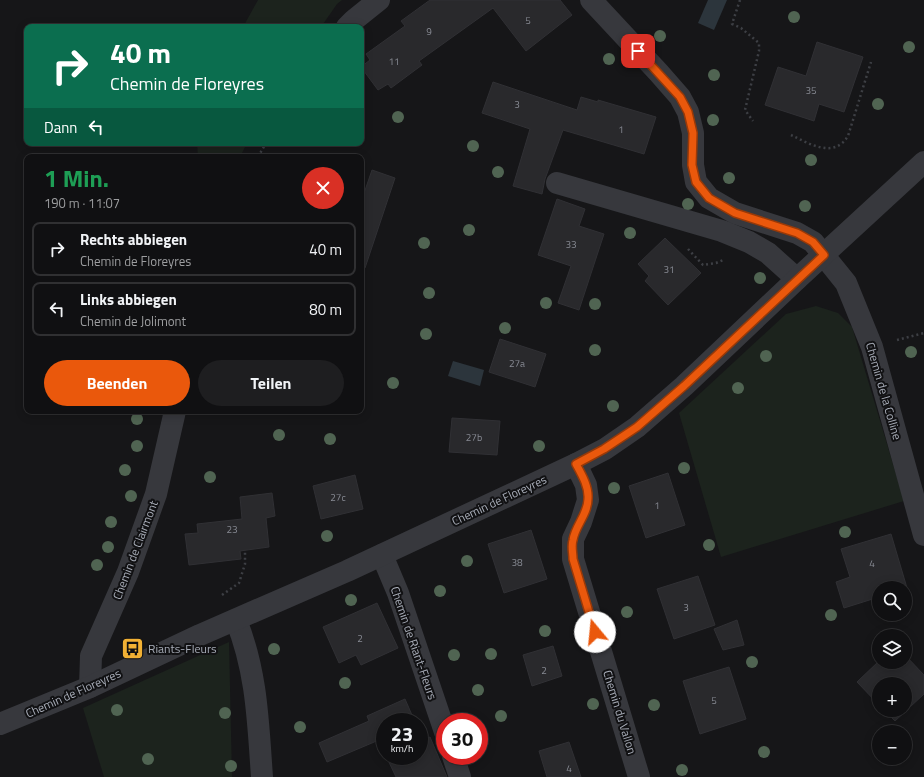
<!DOCTYPE html>
<html lang="de">
<meta charset="utf-8">
<style>
:root{--surface:#101012;--page:#1e1e20;--text:#f1f3f6;--muted:#9c9d9f;--line:#303032;--accent:#ea580c}
body{margin:0;font-family:"Titillium Web",sans-serif;background:var(--page);color:var(--text);height:100vh;display:flex;flex-direction:column;font-size:15px;white-space:nowrap}
*{box-sizing:border-box;margin:0}
p{font-size:13px;color:var(--muted)}
.icon{flex:none;width:22px;height:22px;fill:none;stroke:currentColor;stroke-width:2;stroke-linecap:round;stroke-linejoin:round}
.map{position:relative;flex:1;overflow:hidden}
.details{position:absolute;left:24px;top:154px;width:340px;height:260px;display:flex;flex-direction:column;background:var(--surface);border-radius:8px;box-shadow:0 2px 10px #0003,0 0 0 1px var(--line)}
.details>*{flex:none}
.hud{position:absolute;left:24px;top:24px;width:340px;height:122px;border-radius:8px;box-shadow:0 2px 10px #0003,0 0 0 1px var(--line);background:#0b6e4f;color:#fff;overflow:hidden}
.buttons{position:absolute;left:872px;top:581px;display:grid;gap:8px}
.buttons a{display:grid;place-items:center;width:40px;height:40px;border-radius:50%;background:var(--surface);box-shadow:0 2px 10px #0003,0 0 0 1px var(--line);font-size:20px}
.speed{position:absolute;left:376px;top:713px;display:flex;gap:8px;font-size:20px;font-weight:700;text-align:center}
.speed>*{display:grid;place-content:center;width:52px;height:52px;border-radius:50%;background:var(--surface);box-shadow:0 2px 10px #0003,0 0 0 1px var(--line);line-height:1}
.speed small{font-size:10px;font-weight:400}
.speed .limit{border:6px solid #d22;background:#fff;color:#111}
.pin{position:absolute;display:grid;place-items:center;width:34px;height:34px;color:#fff;margin:-17px;border-radius:8px;box-shadow:0 2px 6px #0006}
.me{position:absolute;width:44px;margin:-22px;rotate:343deg;stroke-linejoin:round;filter:drop-shadow(0 0 3px #0008)}
.turn{display:flex;align-items:center;gap:14px;height:84px;padding:0 20px;font-size:18px}
.turn .icon{width:52px;height:52px;stroke-width:2.5}
.turn b{display:block;font-size:28px;line-height:34px}
.then{display:flex;align-items:center;height:38px;padding:0 20px;background:#0003;gap:8px;font-size:15px}
.round{display:grid;place-items:center;flex:none;width:42px;height:42px;border-radius:21px;background:var(--page)}
.summary{display:flex;align-items:center;justify-content:space-between;height:68px;padding:0 20px}
h1{font-size:24px;font-weight:700;line-height:30px;color:#1e9e55}
.primary-button{display:flex;gap:8px;margin-top:auto;padding:8px 20px}
.primary-button a{flex:1;height:46px;border-radius:24px;background:var(--accent);color:#fff;font-size:16px;font-weight:700;line-height:46px;text-align:center}
.primary-button a+a{background:var(--page);color:var(--text)}
ul{padding:0;list-style:none}
li{display:flex;align-items:center;gap:12px;height:54px;margin:0 8px 6px;padding:0 12px;border:2px solid var(--line);border-radius:8px}
li div{flex:1}
li b{display:block;font-size:15px}
li em{font-style:normal}
.map>svg:first-child{display:block}
.green{fill:#1c231d}
.water{fill:#2c353c}
.building{fill:#29292c;stroke:#303034}
.lines{fill:none;stroke-linecap:round;stroke-linejoin:round}
.path{stroke:#3d3f44;stroke-width:2.5;stroke-dasharray:2 3;stroke-linecap:butt}
.minor{stroke:#37383d;stroke-width:22}
.tree{fill:#506452}
.route-casing{stroke:#983908;stroke-width:10}
.route{stroke:#ea580c;stroke-width:7}
.labels{text-anchor:middle;dominant-baseline:central;stroke-width:4;stroke-linejoin:round;paint-order:stroke}
.number-label{font-size:10px;fill:#888b94}
.street-label{font-size:12px;fill:#a8adb8;stroke:#111113}
.poi-label{font-size:12px;fill:#a8adb8;stroke:#111113;text-anchor:start}
</style>
<div class="map">
<svg width="924" height="777" viewBox="0 0 924 777">
<rect width="100%" height="100%" fill="#161618"/>
<g class="green">
<polygon points="258,0 342,0 337,4 321,27 243,27"/>
<polygon points="197,143 247,143 240,157 198,157"/>
<polygon points="816,306 838,313 852,327 904,501 721,557 679,413 786,314"/>
<polygon points="229,642 232,777 104,777 83,708"/>
</g>
<g class="water">
<polygon points="708,0 727,0 714,30 698,23"/>
<polygon points="453,361 484,370 480,386 448,376"/>
</g>
<g class="building">
<polygon points="430,0 560,0 572,15 526,51 493,8 419,61 422,65 391,88 388,84 378,90 361,67 370,60 366,54 405,26 401,21"/>
<polygon points="817,42 863,57 844,112 819,104 814,121 765,105 778,67 806,76"/>
<polygon points="493,82 577,110 581,97 598,102 598,100 656,117 644,154 563,130 545,179 542,194 513,186 530,129 482,113"/>
<polygon points="372,170 395,178 365,268 361,268 361,202"/>
<polygon points="557,199 585,209 579,226 604,234 579,310 558,303 571,266 538,255"/>
<polygon points="665,238 701,273 668,305 645,281 649,276 638,264"/>
<polygon points="500,339 546,354 535,387 489,372"/>
<polygon points="452,418 500,421 497,455 449,452"/>
<polygon points="668,473 685,525 646,538 629,486"/>
<polygon points="355,475 363,509 321,519 313,486"/>
<polygon points="272,493 275,516 266,518 269,547 240,551 241,559 189,565 185,534 198,533 197,524 242,519 240,497"/>
<polygon points="531,530 547,579 504,593 488,544"/>
<polygon points="891,534 907,588 879,588 879,597 844,608 836,582 850,577 841,549"/>
<polygon points="698,576 715,625 674,639 657,589"/>
<polygon points="377,603 398,648 361,665 356,655 339,663 323,627"/>
<polygon points="737,620 744,645 723,650 714,629"/>
<polygon points="553,646 562,676 532,686 523,655"/>
<polygon points="905,655 924,675 924,694 895,721 884,710 905,710 905,684 879,684 879,705 857,682 879,661 879,662 905,662"/>
<polygon points="729,667 746,719 700,734 683,681"/>
<polygon points="405,699 415,722 385,722 385,753 379,740 327,762 319,743 369,721 367,716"/>
<polygon points="419,730 423,740 430,737 447,777 396,777 386,756 419,756"/>
<polygon points="569,742 581,777 547,777 539,751"/>
</g>
<g class="lines">
<g class="path">
<polyline points="740,0 732,24 741,28 759,43 759,51 745,110 753,121"/>
<path d="M791 135C810 144 834 159 848 136L871 62"/>
<polyline points="258,157 266,143"/>
<polyline points="688,249 703,265 716,263 723,260"/>
<polyline points="897,340 924,333"/>
<polyline points="222,595 239,583 245,564 245,550"/>
</g>
<g class="minor">
<polyline points="591,0 659,73 680,97 688,112 693,133 693,165 696,182 709,198 735,213 797,233 813,242 846,283 872,347 924,535"/>
<polyline points="347,27 354,20 379,0"/>
<polyline points="557,183 722,231 749,242 768,253 797,279"/>
<polyline points="576,464 586,485 588,500 581,522 573,539 573,559 639,777"/>
<polyline points="382,555 398,593 445,732"/>
<path d="M236 620C257 672 258 722 262 777"/>
<polyline points="90,687 91,656 128,572 156,494 175,411"/>
<polyline points="0,724 90,687 200,635 347,571 576,464 605,449 637,427 684,386 797,279 924,162"/>
<polyline points="453,756 460,777"/>
</g>
</g>
<g class="tree">
<circle cx="794" cy="17" r="6"/>
<circle cx="660" cy="36" r="6"/>
<circle cx="909" cy="47" r="6"/>
<circle cx="609" cy="59" r="6"/>
<circle cx="714" cy="75" r="6"/>
<circle cx="878" cy="104" r="6"/>
<circle cx="398" cy="117" r="6"/>
<circle cx="713" cy="120" r="6"/>
<circle cx="473" cy="146" r="6"/>
<circle cx="811" cy="160" r="6"/>
<circle cx="498" cy="172" r="6"/>
<circle cx="729" cy="178" r="6"/>
<circle cx="688" cy="204" r="6"/>
<circle cx="805" cy="206" r="6"/>
<circle cx="469" cy="230" r="6"/>
<circle cx="630" cy="233" r="6"/>
<circle cx="424" cy="243" r="6"/>
<circle cx="760" cy="278" r="6"/>
<circle cx="429" cy="293" r="6"/>
<circle cx="546" cy="303" r="6"/>
<circle cx="595" cy="304" r="6"/>
<circle cx="505" cy="328" r="6"/>
<circle cx="426" cy="334" r="6"/>
<circle cx="595" cy="350" r="6"/>
<circle cx="911" cy="352" r="6"/>
<circle cx="766" cy="356" r="6"/>
<circle cx="393" cy="383" r="6"/>
<circle cx="738" cy="388" r="6"/>
<circle cx="613" cy="406" r="6"/>
<circle cx="137" cy="419" r="6"/>
<circle cx="279" cy="435" r="6"/>
<circle cx="330" cy="439" r="6"/>
<circle cx="137" cy="446" r="6"/>
<circle cx="539" cy="446" r="6"/>
<circle cx="684" cy="468" r="6"/>
<circle cx="125" cy="470" r="6"/>
<circle cx="210" cy="477" r="6"/>
<circle cx="614" cy="488" r="6"/>
<circle cx="131" cy="496" r="6"/>
<circle cx="111" cy="522" r="6"/>
<circle cx="845" cy="532" r="6"/>
<circle cx="327" cy="536" r="6"/>
<circle cx="709" cy="545" r="6"/>
<circle cx="108" cy="547" r="6"/>
<circle cx="467" cy="561" r="6"/>
<circle cx="97" cy="565" r="6"/>
<circle cx="440" cy="591" r="6"/>
<circle cx="351" cy="600" r="6"/>
<circle cx="627" cy="612" r="6"/>
<circle cx="831" cy="615" r="6"/>
<circle cx="545" cy="631" r="6"/>
<circle cx="274" cy="649" r="6"/>
<circle cx="491" cy="654" r="6"/>
<circle cx="454" cy="655" r="6"/>
<circle cx="752" cy="662" r="6"/>
<circle cx="345" cy="683" r="6"/>
<circle cx="478" cy="690" r="6"/>
<circle cx="593" cy="704" r="6"/>
<circle cx="654" cy="705" r="6"/>
<circle cx="117" cy="710" r="6"/>
<circle cx="225" cy="713" r="6"/>
<circle cx="501" cy="716" r="6"/>
<circle cx="300" cy="727" r="6"/>
<circle cx="764" cy="752" r="6"/>
<circle cx="148" cy="759" r="6"/>
<circle cx="231" cy="766" r="6"/>
<circle cx="682" cy="770" r="6"/>
</g>
<g class="lines">
<defs>
<path id="route" d="M595 632 573 559C573 553 571 546 573 540 575 526 588 514 588 499 589 487 582 475 576 464L604 449 637 427 684 386 824 255 813 242 797 233 735 213 709 198 696 182 692 165 693 133 688 112 680 97 638 51"/>
</defs>
<use href="#route" class="route-casing"/>
<use href="#route" class="route"/>
</g>
<defs>
<symbol id="bus-square" viewBox="-11 -11 22 22"><rect x="-9" y="-9" width="18" height="18" rx="4" fill="#f2b134" stroke="#111113"/><path d="M-5-6H5V4H4V6H2V4H-2V6H-4V4H-5ZM-3.5-4V0h7V-4ZM-3.5 1.2v1.5H-2V1.2ZM2 1.2v1.5H3.5V1.2Z" fill="#111"/></symbol>
</defs>
<g fill-rule="evenodd">
<use href="#bus-square" x="120" y="636" width="25" height="25"/>
</g>
<g class="labels">
<g class="number-label">
<text x="528" y="20">5</text>
<text x="429" y="31">9</text>
<text x="394" y="61">11</text>
<text x="811" y="90">35</text>
<text x="517" y="104">3</text>
<text x="621" y="129">1</text>
<text x="571" y="244">33</text>
<text x="669" y="269">31</text>
<text x="517" y="363">27a</text>
<text x="474" y="437">27b</text>
<text x="338" y="497">27c</text>
<text x="657" y="505">1</text>
<text x="232" y="529">23</text>
<text x="517" y="562">38</text>
<text x="872" y="563">4</text>
<text x="686" y="607">3</text>
<text x="360" y="638">2</text>
<text x="544" y="670">2</text>
<text x="714" y="700">5</text>
<text x="569" y="768">4</text>
</g>
<g class="street-label">
<text transform="translate(884 391) rotate(74)">Chemin de la Colline</text>
<text transform="translate(499 500) rotate(-25)">Chemin de Floreyres</text>
<text transform="translate(135 550) rotate(-69)">Chemin de Clairmont</text>
<text transform="translate(414 643) rotate(71)">Chemin de Riant-Fleurs</text>
<text transform="translate(73 693) rotate(-24)">Chemin de Floreyres</text>
<text transform="translate(620 712) rotate(73)">Chemin du Vallon</text>
</g>
<g class="poi-label">
<text x="148" y="648">Riants-Fleurs</text>
</g>
</g>
</svg>
<div class="buttons">
<a><svg class="icon" aria-label="search" viewBox="0 0 24 24"><circle cx="10" cy="10" r="6"/><path d="M15 15l6 6"/></svg></a>
<a><svg class="icon" aria-label="layers" viewBox="0 0 24 24"><path d="M12 4l9 5-9 5-9-5zM3 14l9 5 9-5"/></svg></a>
<a>+</a>
<a>−</a>
</div>
<div class="speed"><div>23<small>km/h</small></div><div class="limit">30</div></div>
<div class="pin" style="left:638px;top:51px;background:#d93025"><svg class="icon" aria-label="arrive" viewBox="0 0 24 24"><path d="M6 21V4h12l-3 4 3 4H6"/></svg></div>
<svg class="me" style="left:595px;top:632px" viewBox="-20 -20 40 40"><circle r="19" fill="#fff"/><path d="M0-13L10 11 0 6-10 11z" fill="#ea580c"/></svg>
<div class="hud">
<div class="turn"><svg class="icon" aria-label="right" viewBox="0 0 24 24"><path d="M7 20v-9h11M14 6l5 5-5 5"/></svg><div><b>40 m</b>Chemin de Floreyres</div></div>
<div class="then">Dann<svg class="icon" aria-label="left" viewBox="0 0 24 24"><path d="M17 20v-9H6M10 6l-5 5 5 5"/></svg></div>
</div>
<section class="details">
<div class="summary"><div><h1>1 Min.</h1><p>190 m · 11:07</p></div><a class="round" style="background:#d93025;color:#fff"><svg class="icon" aria-label="close" viewBox="0 0 24 24"><path d="M6 6l12 12M18 6L6 18"/></svg></a></div>
<ul>
<li><svg class="icon" aria-label="right" viewBox="0 0 24 24"><path d="M7 20v-9h11M14 6l5 5-5 5"/></svg><div><b>Rechts abbiegen</b><p>Chemin de Floreyres</p></div><em>40 m</em></li>
<li><svg class="icon" aria-label="left" viewBox="0 0 24 24"><path d="M17 20v-9H6M10 6l-5 5 5 5"/></svg><div><b>Links abbiegen</b><p>Chemin de Jolimont</p></div><em>80 m</em></li>
</ul>
<div class="primary-button"><a>Beenden</a><a>Teilen</a></div>
</section>
</div>
